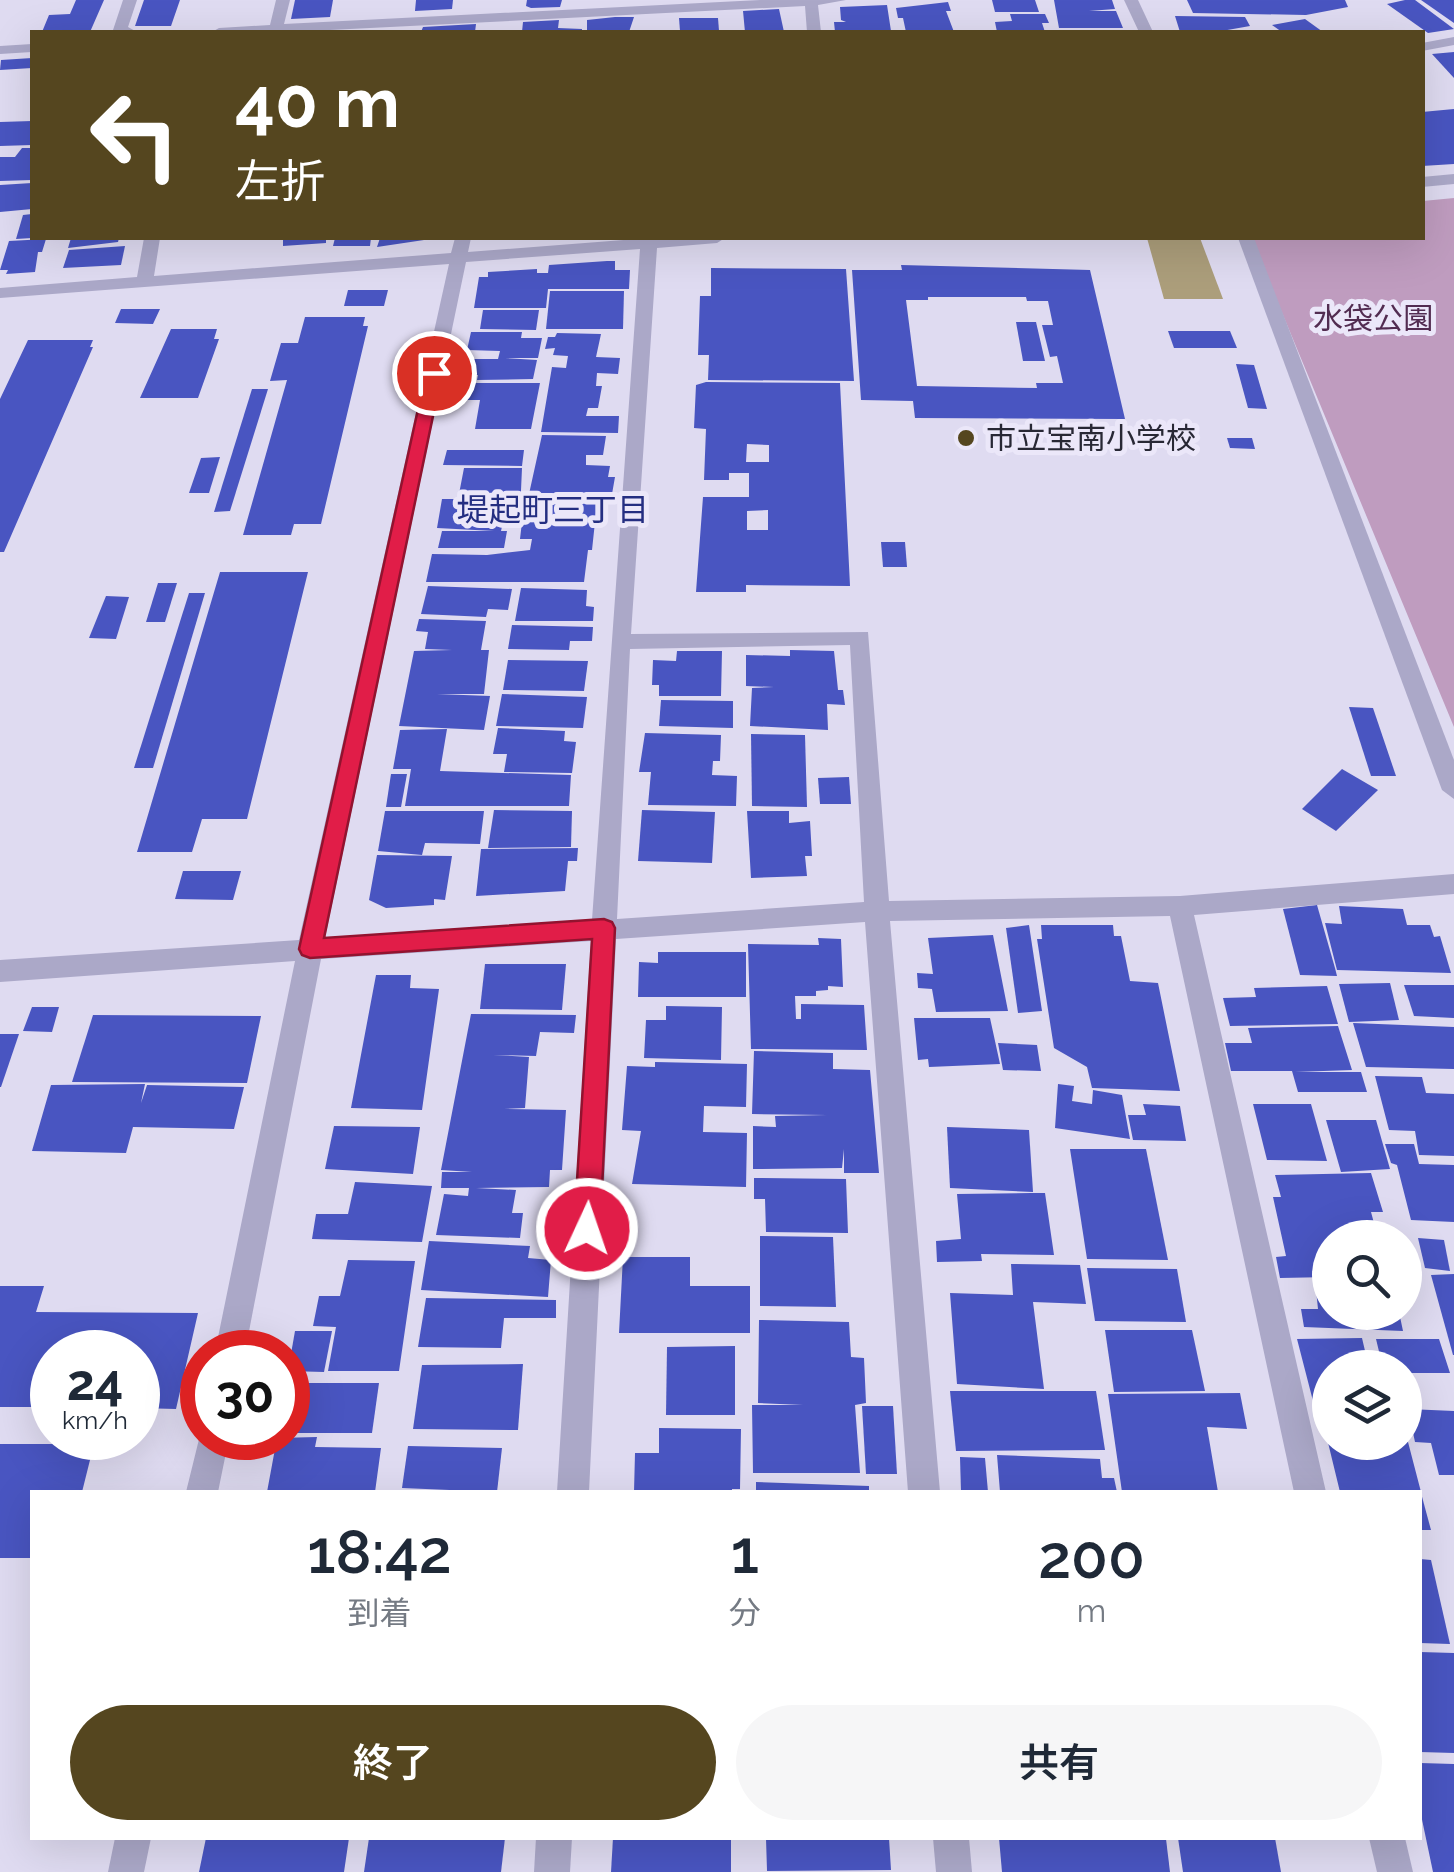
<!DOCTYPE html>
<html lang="ja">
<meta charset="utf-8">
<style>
:root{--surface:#fff;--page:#f6f6f7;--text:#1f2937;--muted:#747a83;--accent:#55461f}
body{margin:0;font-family:Raleway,"Noto Sans JP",sans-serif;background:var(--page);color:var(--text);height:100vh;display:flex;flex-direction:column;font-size:38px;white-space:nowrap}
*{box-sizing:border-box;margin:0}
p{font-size:32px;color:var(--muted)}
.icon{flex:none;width:55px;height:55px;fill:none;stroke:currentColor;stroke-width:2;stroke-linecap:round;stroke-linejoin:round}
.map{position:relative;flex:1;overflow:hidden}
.drawer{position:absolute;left:30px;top:1490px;width:1392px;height:350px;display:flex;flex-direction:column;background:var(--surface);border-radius:0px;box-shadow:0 10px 40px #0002}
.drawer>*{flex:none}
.hud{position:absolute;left:30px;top:30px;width:1395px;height:210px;border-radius:0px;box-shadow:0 10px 40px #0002;background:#55461f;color:#fff;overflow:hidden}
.tools{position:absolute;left:1312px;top:1220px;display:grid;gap:20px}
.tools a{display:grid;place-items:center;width:110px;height:110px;border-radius:50%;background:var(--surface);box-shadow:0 10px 40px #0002;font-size:50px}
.speed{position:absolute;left:30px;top:1330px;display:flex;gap:20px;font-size:50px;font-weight:700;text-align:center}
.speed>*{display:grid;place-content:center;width:130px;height:130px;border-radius:50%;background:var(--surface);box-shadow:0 10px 40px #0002;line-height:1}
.speed small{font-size:25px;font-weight:400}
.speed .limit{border:15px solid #d22;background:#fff;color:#111}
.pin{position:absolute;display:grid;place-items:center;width:85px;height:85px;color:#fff;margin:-42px;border:5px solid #fff;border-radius:50%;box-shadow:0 2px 10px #0007}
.me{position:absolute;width:110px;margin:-55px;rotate:3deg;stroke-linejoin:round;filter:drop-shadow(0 0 8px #0008)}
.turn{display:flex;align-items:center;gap:35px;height:210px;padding:0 40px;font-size:45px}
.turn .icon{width:130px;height:130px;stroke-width:2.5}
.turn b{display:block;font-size:70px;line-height:85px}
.eta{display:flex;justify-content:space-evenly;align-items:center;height:170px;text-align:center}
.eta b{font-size:60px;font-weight:600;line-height:70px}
.cta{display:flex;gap:20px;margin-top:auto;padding:20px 40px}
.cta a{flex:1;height:115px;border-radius:60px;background:var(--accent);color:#fff;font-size:40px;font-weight:600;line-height:115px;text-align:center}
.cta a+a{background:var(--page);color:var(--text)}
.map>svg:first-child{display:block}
.green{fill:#bf9cbf}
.water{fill:#ac9e7b}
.building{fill:#4955c1;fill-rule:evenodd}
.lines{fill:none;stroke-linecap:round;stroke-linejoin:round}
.minor{fill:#aba8c8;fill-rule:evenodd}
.route{fill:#e11d48;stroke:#92132f;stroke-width:2.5}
.poi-dot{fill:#55461f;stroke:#ebe7f9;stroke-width:4}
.labels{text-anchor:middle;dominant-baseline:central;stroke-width:10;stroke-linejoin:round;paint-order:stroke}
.far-park-label{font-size:30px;fill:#522c51;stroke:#ebe7f9}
.far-poi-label{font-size:30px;fill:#282835;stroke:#ebe7f9;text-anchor:start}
.far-neighbourhood-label{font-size:32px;fill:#242e81;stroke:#ebe7f9}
</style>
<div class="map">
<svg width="1454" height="1872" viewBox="0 0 1454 1872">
<rect width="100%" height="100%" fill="#dfdbf1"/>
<polygon class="green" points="1454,198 1454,727 1251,238 1422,238 1423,201"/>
<polygon class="water" points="1147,238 1200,238 1223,299 1164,299"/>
<g class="building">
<polygon points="76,0 104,0 90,32 42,32 49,15 70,14"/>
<polygon points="144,0 180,0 171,26 135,26"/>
<polygon points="295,0 333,0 330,17 291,19"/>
<polygon points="416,0 453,0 452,9 415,11"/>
<polygon points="527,0 562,0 560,7 531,8 526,6"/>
<polygon points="992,0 1035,0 1039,12 995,12"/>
<polygon points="1054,0 1112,0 1115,9 1089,11 1116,11 1123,28 1059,28"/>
<polygon points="1187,0 1345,0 1348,7 1306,15 1193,13"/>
<polygon points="1405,0 1415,0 1454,29 1428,33 1387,4"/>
<polygon points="1421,0 1454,0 1454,23"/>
<polygon points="948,2 951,11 946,11 954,32 906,32 903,18 898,18 896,8"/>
<polygon points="887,5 891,31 835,32 834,22 846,22 841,20 840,7"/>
<polygon points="779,9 784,32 745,32 743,11"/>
<polygon points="1010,14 1045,14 1049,23 1042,23 1045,32 997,32 995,22 1012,21"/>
<polygon points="1175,16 1245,17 1250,26 1216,32 1180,32"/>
<polygon points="615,17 634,17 629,32 587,32 587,20"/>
<polygon points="679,18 718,18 719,31 680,31"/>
<polygon points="1305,19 1323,32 1282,32 1272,25"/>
<polygon points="559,20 558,28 582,29 582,32 522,32 523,22"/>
<polygon points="476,24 475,32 421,32 423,27"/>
<polygon points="1454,52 1454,78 1432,54"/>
<polygon points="32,58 32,68 0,70 1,60"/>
<polygon points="1454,109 1454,164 1422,166 1422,112"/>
<polygon points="32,121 32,145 0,146 0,122"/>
<polygon points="22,148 32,148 32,180 0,181 0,157 15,157"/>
<polygon points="32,183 32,209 0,212 0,185"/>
<polygon points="32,214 32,238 16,239 23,215"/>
<polygon points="71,238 119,238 118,242 68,248"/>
<polygon points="283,238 326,238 326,243 283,246"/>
<polygon points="335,238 371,238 370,246 333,246"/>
<polygon points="380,238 424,238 424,240 377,247"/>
<polygon points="46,239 42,252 38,252 35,272 6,274 8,270 0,270 9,241"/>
<polygon points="125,246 121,265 63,268 69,250"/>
<polygon points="607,261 615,261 615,270 630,270 629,289 548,289 546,308 474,308 479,277 488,277 488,272 537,269 537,273 548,273 549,265"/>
<path d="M901 265 1090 270 1125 419 915 418 913 401 861 400 852 270H902ZM928 297H1026L1027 301H1048L1053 325H1042L1050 357 1057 356 1063 383H1036L1037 388 917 386 906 300H928Z"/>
<polygon points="711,268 846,269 854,381 708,380 709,355 698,355 700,296 711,296"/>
<polygon points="348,290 388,290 384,306 344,306"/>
<polygon points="550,291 624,291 623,329 546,329"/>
<polygon points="121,309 160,309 153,324 115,323"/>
<polygon points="483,310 539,310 536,330 480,329"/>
<polygon points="305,317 365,317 363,326 368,326 321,524 294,524 291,535 243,535 287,380 270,381 281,343 298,343"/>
<polygon points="1016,322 1036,322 1045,361 1023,361"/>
<polygon points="171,329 217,329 214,339 219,339 198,398 140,398"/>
<polygon points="1168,331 1230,331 1237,348 1174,348"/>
<polygon points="471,332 522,332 521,338 542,338 538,358 505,358 537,360 533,379 477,380 478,375 467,375 470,359 498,359 500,351 467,350"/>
<polygon points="557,333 601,334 596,357 620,358 618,374 597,373 596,386 602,386 598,408 588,408 586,416 619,416 618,433 541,432 552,367 566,368 568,356 553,355 555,348 545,349 548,337 555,337"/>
<polygon points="28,340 93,340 90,347 93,347 4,552 0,552 0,399"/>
<polygon points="1236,364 1254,365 1267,409 1248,408"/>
<path d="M706 382 840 383 850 586 746 585V592H696L703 497H749V473H729V480H704L706 429 694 428 696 385ZM747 444 769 445V462H746ZM768 510V530H747V511Z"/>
<polygon points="460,383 540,383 531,429 475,429 480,400 456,400"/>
<polygon points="252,389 268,389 230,511 214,512"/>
<polygon points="542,435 606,436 603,455 586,455 586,465 610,466 608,477 615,477 612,494 598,494 592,550 588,550 584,582 426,582 432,554 487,555 530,550 532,539 520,539 525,496 576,495 529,494"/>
<polygon points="1227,438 1252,438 1255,449 1230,448"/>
<polygon points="447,450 524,450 522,466 443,465"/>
<polygon points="220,457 209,493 189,493 201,458"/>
<polygon points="464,468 522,468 520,513 505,513 501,531 507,531 504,548 438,548 442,531 494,531 437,528 442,499 503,499 504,495 459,494"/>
<polygon points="881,542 905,542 907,567 883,567"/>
<polygon points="220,572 308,572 247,819 202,819 192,852 137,852"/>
<polygon points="158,583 177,583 165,622 146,622"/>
<polygon points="428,586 512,589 508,610 488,609 486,617 421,614"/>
<polygon points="521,588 587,590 586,606 594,607 593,621 515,621"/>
<polygon points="189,593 205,593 153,768 134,768"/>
<polygon points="106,596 129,597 116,639 89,638"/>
<polygon points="419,619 486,621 481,650 489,650 484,694 437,694 490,696 484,730 399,726 414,651 452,650 425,649 428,632 416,631"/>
<polygon points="512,625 593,627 592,641 570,641 569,650 508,649"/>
<polygon points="790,650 834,651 838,690 843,690 845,705 827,704 828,730 750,726 752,688 774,687 746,686 746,655 790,656"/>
<polygon points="677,651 722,651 721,696 659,696 659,685 652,685 653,660 676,661"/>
<polygon points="508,660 588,661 584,691 503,690"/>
<polygon points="502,694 587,697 583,728 496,726"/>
<polygon points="661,700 733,701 733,728 659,726"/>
<polygon points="1349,707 1373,708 1396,776 1371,776"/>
<polygon points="498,728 565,731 564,741 576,742 572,773 504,772 507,754 493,754"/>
<polygon points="447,729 440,771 571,775 569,806 405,806 411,769 393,769 400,730"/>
<polygon points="645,733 721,735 720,761 713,761 712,775 737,776 736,806 648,805 651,772 639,772"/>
<polygon points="751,734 805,735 807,807 752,806"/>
<polygon points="1342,769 1378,790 1336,831 1302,809"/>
<polygon points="391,774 407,774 401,807 386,807"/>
<polygon points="849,777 851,804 820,804 818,778"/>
<polygon points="494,810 572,811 571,847 488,848"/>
<polygon points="642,810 715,812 712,863 638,861"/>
<polygon points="385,811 484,811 480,844 425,843 422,855 378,851"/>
<polygon points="747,811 789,811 789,823 810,821 812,856 805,856 807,876 751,878"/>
<polygon points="578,848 577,861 568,861 565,891 476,896 481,849"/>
<polygon points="377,855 452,856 445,900 434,899 434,905 386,908 369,900"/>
<polygon points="183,871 241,871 233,900 175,899"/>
<polygon points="1317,905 1335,968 1337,976 1300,975 1283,909"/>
<polygon points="1339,906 1403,909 1407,925 1430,925 1434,937 1440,936 1451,973 1337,970 1325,923 1342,924"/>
<polygon points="1029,925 1042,1011 1018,1013 1006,928"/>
<polygon points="1041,925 1113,925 1114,936 1121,936 1130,981 1158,983 1180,1091 1092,1088 1087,1067 1054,1048 1037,939 1042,939"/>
<polygon points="993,935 1008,1011 936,1012 932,989 918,988 917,973 933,974 928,938"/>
<polygon points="818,938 841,939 843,987 828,986 828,990 816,991 816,996 795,996 796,1019 801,1019 801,1004 864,1005 867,1050 751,1049 748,944 819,945"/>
<polygon points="658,952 746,952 746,997 638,997 639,962 658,963"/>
<polygon points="485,964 566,964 562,1010 480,1009"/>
<polygon points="376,975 411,975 410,988 439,989 422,1110 351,1108"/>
<polygon points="1390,983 1399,1020 1349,1022 1339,984"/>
<polygon points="1404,985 1454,985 1454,1018 1414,1016"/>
<polygon points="1327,986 1338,1024 1230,1026 1223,998 1256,997 1254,988"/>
<polygon points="666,1006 722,1007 721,1060 644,1058 646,1020 666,1020"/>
<polygon points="32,1007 59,1007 52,1032 23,1031"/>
<polygon points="471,1014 576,1015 574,1033 540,1032 536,1056 493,1055 529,1057 525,1108 504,1109 566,1110 562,1170 550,1170 549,1187 476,1188 516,1190 512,1213 523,1213 520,1238 436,1235 444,1194 468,1196 469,1188 441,1188 442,1172 472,1172 441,1170"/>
<polygon points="93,1015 261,1016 247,1083 72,1082"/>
<polygon points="914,1018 990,1018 1000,1064 929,1067 928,1059 918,1060"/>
<polygon points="1353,1023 1454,1027 1454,1069 1366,1067"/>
<polygon points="1338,1026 1352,1070 1295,1072 1361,1072 1367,1092 1298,1092 1292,1071 1231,1071 1225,1043 1252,1043 1248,1028"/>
<polygon points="0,1034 19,1034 1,1087 0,1087"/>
<polygon points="998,1043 1037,1045 1041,1071 1003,1070"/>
<polygon points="754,1051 833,1053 833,1069 870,1070 879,1173 844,1173 844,1149 842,1168 753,1169 753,1126 776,1127 775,1116 827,1115 752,1114"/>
<polygon points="655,1062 747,1064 746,1107 704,1106 703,1132 747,1133 746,1187 632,1184 641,1131 622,1130 627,1066 655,1067"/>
<polygon points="1375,1076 1422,1077 1426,1093 1454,1094 1454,1156 1419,1155 1415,1131 1389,1130"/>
<polygon points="145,1084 141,1103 147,1085 244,1087 234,1129 133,1127 126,1153 32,1151 51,1085"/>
<polygon points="1058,1084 1074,1086 1072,1101 1092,1104 1093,1090 1122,1095 1130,1139 1055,1128"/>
<polygon points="1143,1104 1180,1106 1186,1141 1133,1140 1128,1115 1146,1115"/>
<polygon points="1253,1104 1311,1104 1327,1161 1267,1160"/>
<polygon points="1326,1120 1376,1120 1390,1169 1341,1172"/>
<polygon points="334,1126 420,1127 413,1174 325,1169"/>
<polygon points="947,1127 1029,1130 1033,1192 950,1188"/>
<polygon points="1385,1144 1414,1144 1419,1164 1454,1165 1454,1222 1411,1220 1397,1165 1391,1163"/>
<polygon points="1070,1149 1146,1149 1168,1260 1087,1259"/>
<polygon points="1371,1173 1383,1212 1371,1212 1378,1238 1330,1238 1330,1277 1280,1278 1276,1257 1286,1256 1273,1197 1281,1197 1275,1175"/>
<polygon points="754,1178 846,1179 848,1233 766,1232 765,1199 754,1199"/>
<polygon points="355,1182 432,1186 422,1242 312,1239 316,1214 348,1214"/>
<polygon points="1031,1193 1045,1193 1054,1255 981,1254 982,1261 937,1262 936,1241 961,1239 957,1194"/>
<polygon points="760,1236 833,1237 836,1307 760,1306"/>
<polygon points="1418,1238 1444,1240 1450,1271 1425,1268"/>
<polygon points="429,1241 530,1246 528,1258 551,1260 548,1297 421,1290"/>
<polygon points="623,1257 690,1257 690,1286 750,1286 750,1333 619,1333"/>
<polygon points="348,1260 415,1261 399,1371 328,1371 336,1327 313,1326 319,1296 340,1296"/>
<polygon points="1011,1264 1080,1265 1086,1304 1033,1302 1044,1389 957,1384 950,1293 1013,1295"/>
<polygon points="1087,1268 1177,1269 1186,1322 1095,1321"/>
<polygon points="1454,1274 1454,1355 1453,1355 1431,1275"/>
<polygon points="1315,1280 1330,1281 1330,1312 1399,1312 1403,1331 1304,1327 1301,1309 1318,1309"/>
<polygon points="0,1286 44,1286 36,1312 198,1313 176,1409 138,1408 138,1352 52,1352 52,1407 0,1407"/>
<polygon points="426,1298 556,1300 556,1318 504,1318 501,1348 418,1347"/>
<polygon points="759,1320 849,1322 851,1357 864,1358 866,1403 855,1405 860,1473 753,1473 752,1405 803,1405 758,1403"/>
<polygon points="1105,1330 1192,1330 1205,1391 1114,1392"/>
<polygon points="295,1331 332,1331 324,1372 288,1371"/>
<polygon points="1362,1338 1369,1368 1330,1368 1330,1400 1313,1401 1297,1339"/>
<polygon points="1376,1339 1439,1339 1450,1373 1405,1373 1405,1368 1383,1368"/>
<polygon points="735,1346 735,1415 666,1415 667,1347"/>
<polygon points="523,1364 518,1430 413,1429 422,1365"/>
<polygon points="288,1383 379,1383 372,1433 288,1433"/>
<polygon points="950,1391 1096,1391 1105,1450 956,1451"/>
<polygon points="1240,1393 1247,1429 1207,1427 1218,1492 1122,1492 1108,1394"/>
<polygon points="862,1406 893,1406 897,1474 866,1474"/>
<polygon points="1408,1409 1454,1411 1454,1475 1439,1475 1431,1443 1415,1442"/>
<polygon points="1323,1422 1330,1422 1330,1442 1408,1442 1421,1492 1340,1492"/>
<polygon points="659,1428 741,1429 740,1489 732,1489 732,1492 634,1492 635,1453 659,1453"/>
<polygon points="317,1437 315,1447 381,1448 375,1492 267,1492 277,1438"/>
<polygon points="0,1444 94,1444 82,1492 32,1492 32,1558 0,1558"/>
<polygon points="408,1446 502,1448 497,1492 402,1488"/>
<polygon points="997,1455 1100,1459 1102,1478 1114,1478 1117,1492 1000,1492"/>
<polygon points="960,1457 985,1458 988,1492 961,1492"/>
<polygon points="756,1482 869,1486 869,1492 756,1492"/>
<polygon points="1420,1493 1421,1493 1431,1530 1420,1530"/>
<polygon points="1420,1559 1431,1560 1450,1644 1420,1643"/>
<polygon points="1420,1652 1454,1653 1454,1753 1420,1752"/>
<polygon points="1420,1763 1454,1764 1454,1872 1433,1872 1420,1810"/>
<polygon points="206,1838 349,1838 344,1872 199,1872"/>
<polygon points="369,1838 505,1838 501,1872 364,1872"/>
<polygon points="613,1838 731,1838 731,1872 611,1872"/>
<polygon points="766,1838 889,1838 891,1870 767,1871"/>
<polygon points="999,1838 1166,1839 1170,1872 1002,1872"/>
<polygon points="1178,1838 1275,1838 1281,1872 1183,1872"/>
</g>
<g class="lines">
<g class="minor">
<polygon points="123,0 137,0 128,27 137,32 113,30"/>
<polygon points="276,0 290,0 284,24 760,0 846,0 818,5 821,32 807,32 805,6 290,32 212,32 219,28 270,25"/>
<polygon points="1124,0 1138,0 1153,32 1139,32"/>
<polygon points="1454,37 1454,45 1422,51 1422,43"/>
<polygon points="32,44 32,52 0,54 0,46"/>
<polygon points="1454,174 1454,184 1422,187 1422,177"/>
<path d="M144 238H160L154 276 451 253 455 238H471L468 252 649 238H725L717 243 657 248 631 634 868 632 889 901 1180 896 1454 874V894L1194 915 1326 1492H1294L1170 916 890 921 940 1492H908L865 922 616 939 589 1492H557L591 941 321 959 245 1352H215L295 961 0 982V960L299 940 449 264 0 298V288L137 277ZM640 249 592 920 325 938 466 262ZM850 645 864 902 617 919 630 649Z"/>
<polygon points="1238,238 1254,238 1454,760 1454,799 1442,790"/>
<polygon points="202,1427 202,1438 229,1438 218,1492 186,1492"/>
<polygon points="115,1838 151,1838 144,1872 108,1872"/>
<polygon points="536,1838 572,1838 570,1872 534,1872"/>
<polygon points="933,1838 969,1838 972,1872 936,1872"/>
<polygon points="1369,1838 1405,1838 1413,1872 1377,1872"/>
</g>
</g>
<polygon class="route" points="434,368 442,373 324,938 604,919 612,922 615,928 600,1229 596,1238 587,1241 578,1238 574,1229 592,939 310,958 302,955 299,949 426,373"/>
<circle class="poi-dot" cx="966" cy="438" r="10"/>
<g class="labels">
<g class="far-park-label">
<text x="1373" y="318">水袋公園</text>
</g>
<g class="far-poi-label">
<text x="986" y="438">市立宝南小学校</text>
</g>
<g class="far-neighbourhood-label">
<text x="553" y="509">堤起町三丁目</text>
</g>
</g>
</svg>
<div class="tools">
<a><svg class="icon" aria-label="search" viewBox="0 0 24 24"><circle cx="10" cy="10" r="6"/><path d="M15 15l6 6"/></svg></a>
<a><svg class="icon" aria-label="layers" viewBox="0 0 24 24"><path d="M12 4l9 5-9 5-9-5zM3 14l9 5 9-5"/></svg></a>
</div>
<div class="speed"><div>24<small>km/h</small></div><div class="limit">30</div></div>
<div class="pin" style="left:434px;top:373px;background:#d93025"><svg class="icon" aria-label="arrive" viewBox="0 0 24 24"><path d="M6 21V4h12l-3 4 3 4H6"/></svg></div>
<svg class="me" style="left:587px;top:1229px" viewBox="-20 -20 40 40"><circle r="17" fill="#e11d48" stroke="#fff" stroke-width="3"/><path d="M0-11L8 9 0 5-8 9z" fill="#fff"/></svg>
<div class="hud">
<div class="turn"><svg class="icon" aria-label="left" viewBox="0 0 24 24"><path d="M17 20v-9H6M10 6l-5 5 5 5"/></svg><div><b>40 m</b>左折</div></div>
</div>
<section class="drawer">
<div class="eta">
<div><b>18:42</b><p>到着</p></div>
<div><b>1</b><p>分</p></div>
<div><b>200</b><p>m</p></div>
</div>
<div class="cta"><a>終了</a><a>共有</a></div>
</section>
</div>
